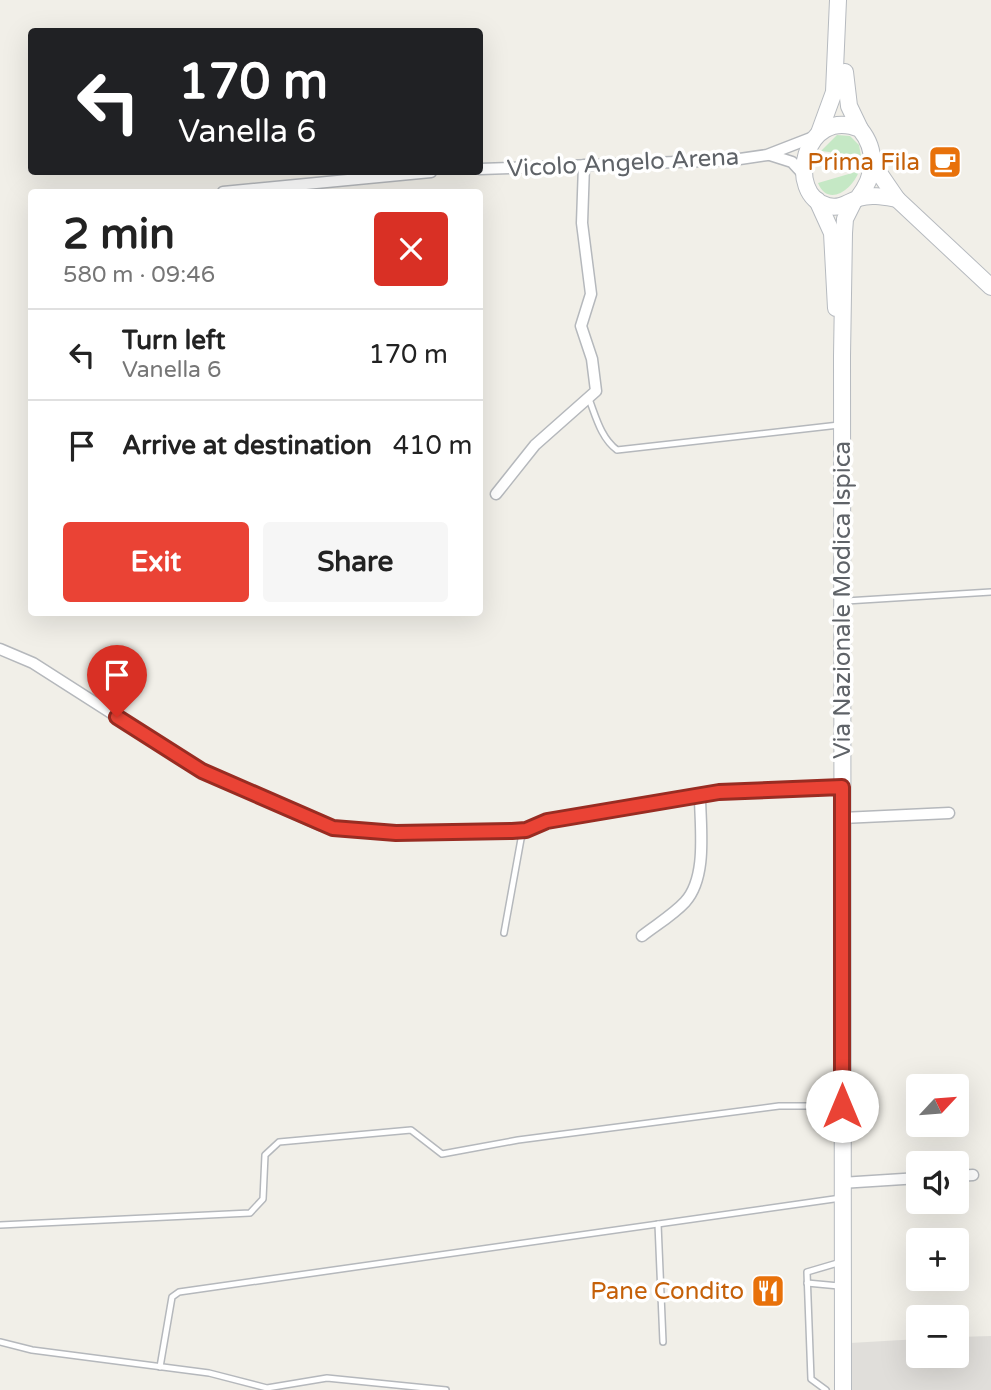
<!DOCTYPE html>
<meta charset="utf-8">
<style>
:root{--surface:#fff;--page:#f6f6f6;--text:#222;--muted:#767676;--line:#e0e0e0;--accent:#ea4335}
body{margin:0;font-family:"Varela Round",sans-serif;background:var(--page);color:var(--text);height:100vh;display:flex;flex-direction:column;font-size:26px;white-space:nowrap}
*{box-sizing:border-box;margin:0}
p{font-size:23px;color:var(--muted)}
.icon{flex:none;width:38px;height:38px;fill:none;stroke:currentColor;stroke-width:2;stroke-linecap:round;stroke-linejoin:round}
.map{position:relative;flex:1;overflow:hidden}
.sheet{position:absolute;left:28px;top:189px;width:455px;height:427px;display:flex;flex-direction:column;background:var(--surface);border-radius:7px;box-shadow:0 7px 28px #0002}
.sheet>*{flex:none}
.hud{position:absolute;left:28px;top:28px;width:455px;height:147px;border-radius:7px;box-shadow:0 7px 28px #0002;background:#202124;color:#fff;overflow:hidden}
.needle{width:46px;rotate:64deg}
.tools{position:absolute;left:906px;top:1074px;display:grid;gap:14px}
.tools a{display:grid;place-items:center;width:63px;height:63px;border-radius:7px;background:var(--surface);box-shadow:0 7px 28px #0002;font-size:35px}
.pin{position:absolute;display:grid;place-items:center;width:60px;height:60px;color:#fff;margin:-72px -30px;border-radius:50% 50% 50% 0;rotate:-45deg;box-shadow:0 0 7px #0007}
.pin .icon{rotate:45deg}
.me{position:absolute;width:77px;margin:-38px;rotate:0deg;stroke-linejoin:round;filter:drop-shadow(0 0 5px #0008)}
.turn{display:flex;align-items:center;gap:24px;height:147px;padding:0 35px;font-size:32px}
.turn .icon{width:91px;height:91px;stroke-width:2.5}
.turn b{display:block;font-size:49px;line-height:60px}
.round{display:grid;place-items:center;flex:none;width:74px;height:74px;border-radius:7px;background:var(--page)}
.overview{display:flex;align-items:center;justify-content:space-between;height:119px;padding:0 35px}
h1{font-size:42px;font-weight:700;line-height:52px}
.action{display:flex;gap:14px;margin-top:auto;padding:14px 35px}
.action a{flex:1;height:80px;border-radius:7px;background:var(--accent);color:#fff;font-size:28px;font-weight:700;line-height:80px;text-align:center}
.action a+a{background:var(--page);color:var(--text)}
ul{padding:0;list-style:none}
li{display:flex;align-items:center;gap:21px;height:91px;padding:0 35px;border-top:2px solid var(--line)}
li div{flex:1}
li b{display:block;font-size:26px}
li em{font-style:normal}
.map>svg:first-child{display:block}
.industrial{fill:#e0deda}
.green{fill:#c5e8c5}
.lines{fill:none;stroke-linecap:round;stroke-linejoin:round}
.lane-casing{stroke:#b5b8bc;stroke-width:8}
.street-casing{stroke:#b5b8bc;stroke-width:13}
.secondary-casing{stroke:#b6babf;stroke-width:18}
.lane{stroke:#fff;stroke-width:5}
.street{stroke:#fff;stroke-width:10}
.secondary{stroke:#fff;stroke-width:16}
.route-casing{stroke:#982c22;stroke-width:18}
.route{stroke:#ea4335;stroke-width:12}
.labels{text-anchor:middle;dominant-baseline:central;stroke-width:7;stroke-linejoin:round;paint-order:stroke}
.food-label{font-size:24px;fill:#c56008;stroke:#fff;text-anchor:end}
.street-label{font-size:24px;fill:#5f6368;stroke:#fff}
</style>
<div class="map">
<svg width="991" height="1390" viewBox="0 0 991 1390">
<rect width="100%" height="100%" fill="#f1efe8"/>
<polygon class="industrial" points="991,1336 991,1390 851,1390 850,1343 919,1339 919,1356 957,1356 957,1337"/>
<g class="green">
<polygon points="837,135 850,136 859,145 861,156 821,151"/>
<path d="M859 171C853 189 828 208 818 183Z"/>
</g>
<g class="lines">
<defs>
<g id="lane">
<path d="M589 399C596 417 601 438 617 450L839 425"/>
<polyline points="846,601 991,592"/>
<polyline points="504,933 521,839 526,830"/>
<polyline points="658,1224 663,1342"/>
<polyline points="0,1225 250,1213 263,1199 265,1155 279,1142 411,1130 442,1154 518,1140 779,1106 839,1106"/>
<polyline points="807,1283 839,1286"/>
<polyline points="0,1342 32,1350 209,1373 267,1388 327,1378 446,1390"/>
<polyline points="160,1367 172,1297 179,1292 841,1198"/>
<polyline points="826,1390 811,1379 807,1272 841,1262"/>
</g>
<g id="street">
<polyline points="770,155 792,162 804,175"/>
<polyline points="480,169 733,160 767,155 816,136"/>
<polyline points="223,192 431,172"/>
<polyline points="496,494 535,445 596,391 592,359 581,326 591,294 582,223 584,165"/>
<polyline points="0,649 33,663 202,771 320,825 396,833 446,833 526,830 547,821 719,792 842,787"/>
<polyline points="842,818 949,813"/>
<path d="M642 936C656 925 673 915 685 902 708 877 700 826 700 795"/>
<polyline points="957,1176 973,1175"/>
<polyline points="841,1183 919,1178"/>
</g>
<g id="secondary">
<polyline points="845,72 849,106 860,129"/>
<polyline points="819,133 834,92 838,0"/>
<polyline points="873,164 897,199 991,287"/>
<path d="M858 198C875 176 878 151 860 129 804 105 784 195 828 206 841 209 848 202 859 198 871 194 885 197 897 199"/>
<polyline points="817,200 832,233 836,308"/>
<polyline points="843,1390 842,356 844,233 845,219 854,201"/>
</g>
</defs>
<use href="#lane" class="lane-casing"/>
<use href="#street" class="street-casing"/>
<use href="#secondary" class="secondary-casing"/>
<use href="#lane" class="lane"/>
<use href="#street" class="street"/>
<use href="#secondary" class="secondary"/>
</g>
<g class="lines">
<defs>
<polyline id="route" points="117,717 202,771 333,828 396,833 512,831 526,830 547,821 719,792 842,787 842,1106"/>
</defs>
<use href="#route" class="route-casing"/>
<use href="#route" class="route"/>
</g>
<defs>
<symbol id="cafe-square" viewBox="-11 -11 22 22"><rect x="-9" y="-9" width="18" height="18" rx="4" fill="#e8710a" stroke="#fff"/><path d="M-5.5-4.5H6V0H3Q3 3.5 0 3.5H-2.5Q-5.5 3.5-5.5 0ZM3-3.2v2h1.7v-2ZM-6 4.5H4V6H-6Z" fill="#fff"/></symbol>
<symbol id="restaurant-square" viewBox="-11 -11 22 22"><rect x="-9" y="-9" width="18" height="18" rx="4" fill="#e8710a" stroke="#fff"/><path d="M-5-6h1v4h1v-4h1v4h1v-4h1v5L-1.5 .5V6h-2V.5L-5-1ZM5-6V6H3V1.5H1.5Q1.5-4 5-6Z" fill="#fff"/></symbol>
</defs>
<g fill-rule="evenodd">
<use href="#cafe-square" x="926" y="143" width="38" height="38"/>
<use href="#restaurant-square" x="749" y="1272" width="38" height="38"/>
</g>
<g class="labels">
<g class="food-label">
<text x="920" y="162">Prima Fila</text>
<text x="744" y="1291">Pane Condito</text>
</g>
<g class="street-label">
<text transform="translate(623 163) rotate(-3)">Vicolo Angelo Arena</text>
<text transform="translate(842 600) rotate(-90)">Via Nazionale Modica Ispica</text>
</g>
</g>
</svg>
<div class="tools">
<a><svg class="needle" viewBox="-14 -14 28 28"><path d="M0-13l5 13h-10z" fill="#e53935"/><path d="M0 13l5-13h-10z" fill="#767676"/></svg></a>
<a><svg class="icon" aria-label="sound" viewBox="0 0 24 24"><path d="M4 9h4l5-4v14l-5-4H4zM17 9q2 3 0 6"/></svg></a>
<a>+</a>
<a>−</a>
</div>
<div class="pin" style="left:117px;top:717px;background:#d93025"><svg class="icon" aria-label="arrive" viewBox="0 0 24 24"><path d="M6 21V4h12l-3 4 3 4H6"/></svg></div>
<svg class="me" style="left:842px;top:1106px" viewBox="-20 -20 40 40"><circle r="19" fill="#fff"/><path d="M0-13L10 11 0 6-10 11z" fill="#ea4335"/></svg>
<div class="hud">
<div class="turn"><svg class="icon" aria-label="left" viewBox="0 0 24 24"><path d="M17 20v-9H6M10 6l-5 5 5 5"/></svg><div><b>170 m</b>Vanella 6</div></div>
</div>
<section class="sheet">
<div class="overview"><div><h1>2 min</h1><p>580 m · 09:46</p></div><a class="round" style="background:#d93025;color:#fff"><svg class="icon" aria-label="close" viewBox="0 0 24 24"><path d="M6 6l12 12M18 6L6 18"/></svg></a></div>
<ul>
<li><svg class="icon" aria-label="left" viewBox="0 0 24 24"><path d="M17 20v-9H6M10 6l-5 5 5 5"/></svg><div><b>Turn left</b><p>Vanella 6</p></div><em>170 m</em></li>
<li><svg class="icon" aria-label="arrive" viewBox="0 0 24 24"><path d="M6 21V4h12l-3 4 3 4H6"/></svg><div><b>Arrive at destination</b></div><em>410 m</em></li>
</ul>
<div class="action"><a>Exit</a><a>Share</a></div>
</section>
</div>
